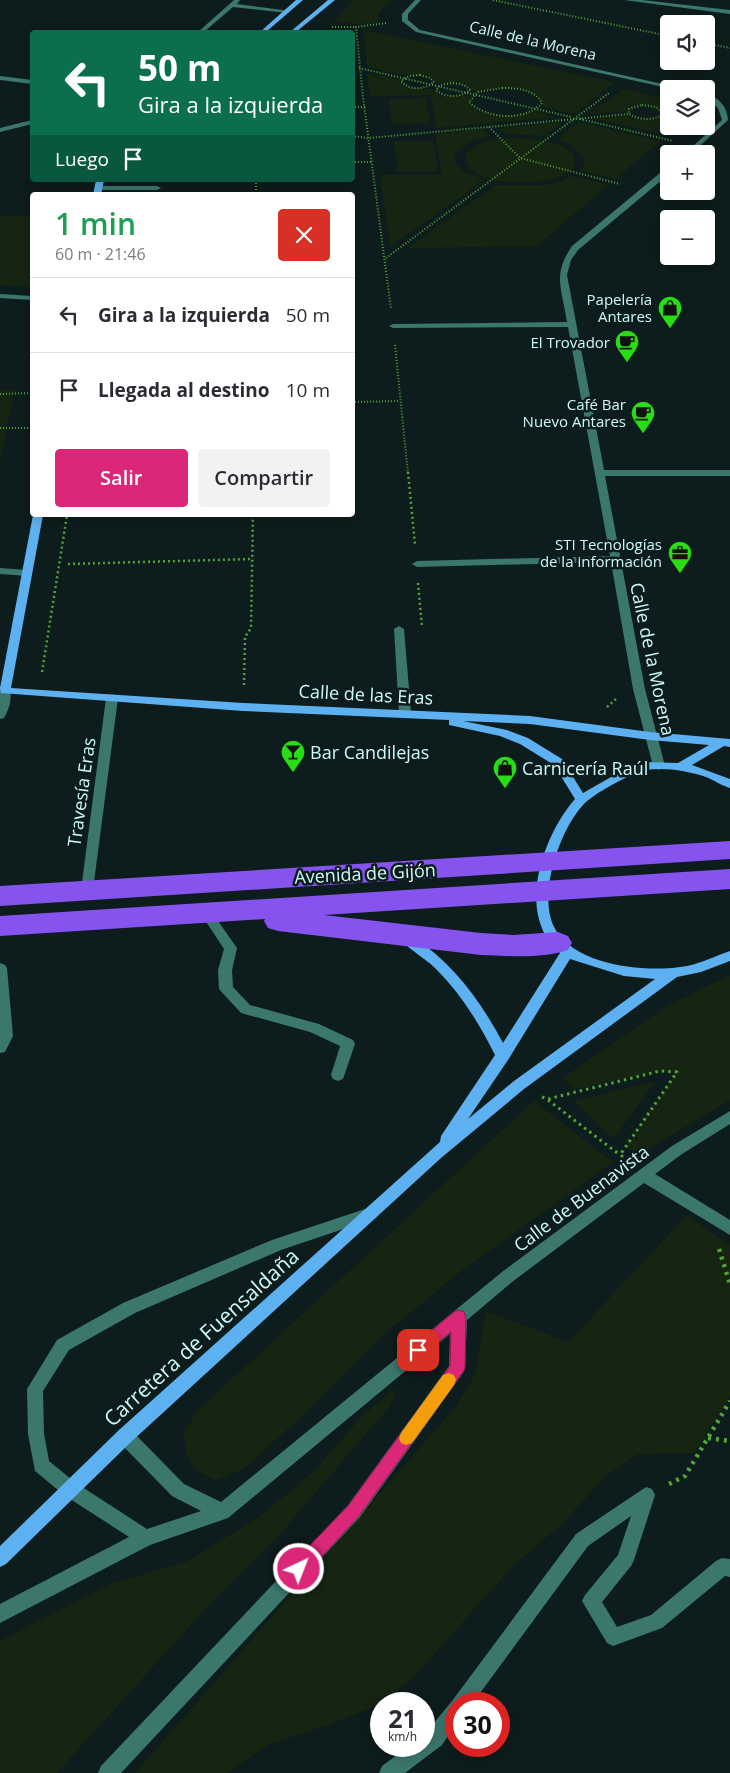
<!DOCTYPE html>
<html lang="es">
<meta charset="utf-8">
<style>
:root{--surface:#fff;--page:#f2f2f3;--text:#2b2b33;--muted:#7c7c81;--line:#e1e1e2;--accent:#db2777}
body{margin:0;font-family:"Open Sans",sans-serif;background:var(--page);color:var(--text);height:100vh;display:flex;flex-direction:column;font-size:19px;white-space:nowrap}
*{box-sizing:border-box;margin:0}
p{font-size:16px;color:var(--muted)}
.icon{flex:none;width:28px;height:28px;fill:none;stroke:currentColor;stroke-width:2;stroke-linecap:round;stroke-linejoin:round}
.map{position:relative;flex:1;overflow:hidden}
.sheet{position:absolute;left:30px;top:192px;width:325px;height:325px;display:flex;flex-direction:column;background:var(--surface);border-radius:5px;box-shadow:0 2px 12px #0003}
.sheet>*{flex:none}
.top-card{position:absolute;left:30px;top:30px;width:325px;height:152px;border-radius:5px;box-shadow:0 2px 12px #0003;background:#0b6e4f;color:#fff;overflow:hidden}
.controls{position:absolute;left:660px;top:15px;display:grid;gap:10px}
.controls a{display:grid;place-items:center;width:55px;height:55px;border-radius:5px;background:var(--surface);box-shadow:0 2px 12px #0003;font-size:25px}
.speed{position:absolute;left:370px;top:1692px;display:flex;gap:10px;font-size:25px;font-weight:700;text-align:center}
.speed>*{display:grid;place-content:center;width:65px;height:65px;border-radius:50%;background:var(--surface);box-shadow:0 2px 12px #0003;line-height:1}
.speed small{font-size:12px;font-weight:400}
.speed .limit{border:8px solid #d22;background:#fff;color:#111}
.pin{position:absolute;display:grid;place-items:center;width:42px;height:42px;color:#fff;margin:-21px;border-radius:10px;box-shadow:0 2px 8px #0006}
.me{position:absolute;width:55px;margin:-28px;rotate:43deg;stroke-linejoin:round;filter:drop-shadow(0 0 4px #0008)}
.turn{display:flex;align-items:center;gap:18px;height:105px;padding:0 25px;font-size:22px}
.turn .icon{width:65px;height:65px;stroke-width:2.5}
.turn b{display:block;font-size:35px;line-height:42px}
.then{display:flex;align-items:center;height:48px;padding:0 25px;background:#0003;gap:10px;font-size:19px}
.round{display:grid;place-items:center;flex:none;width:52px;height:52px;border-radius:5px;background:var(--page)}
.head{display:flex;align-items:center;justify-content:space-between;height:85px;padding:0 25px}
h1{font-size:30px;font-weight:600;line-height:38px;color:#1e9e55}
.button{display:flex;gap:10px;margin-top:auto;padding:10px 25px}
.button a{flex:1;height:58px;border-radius:5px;background:var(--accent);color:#fff;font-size:20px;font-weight:600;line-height:58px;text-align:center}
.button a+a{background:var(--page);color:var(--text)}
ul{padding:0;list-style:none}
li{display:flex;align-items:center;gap:15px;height:75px;padding:0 25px;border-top:1px solid var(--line)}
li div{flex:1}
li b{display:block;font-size:19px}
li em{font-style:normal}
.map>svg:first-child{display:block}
.green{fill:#152511}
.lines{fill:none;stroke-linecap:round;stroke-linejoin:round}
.path-far3{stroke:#53a338;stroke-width:2;stroke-dasharray:1 2;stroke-linecap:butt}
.path-far2{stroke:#53a338;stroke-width:2.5;stroke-dasharray:2 3;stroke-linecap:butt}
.path-far1{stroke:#53a338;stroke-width:3;stroke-dasharray:2.5 4;stroke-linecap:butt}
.path{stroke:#53a338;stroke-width:4.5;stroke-dasharray:3 5;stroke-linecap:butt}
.minor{fill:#3c776e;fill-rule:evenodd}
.major{fill:#5eb1f0;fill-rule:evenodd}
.highway{fill:#8653ef;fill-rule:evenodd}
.route{fill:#db2777;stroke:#8e194d}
.slow{fill:#f59e0b}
.labels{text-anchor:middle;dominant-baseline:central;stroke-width:5;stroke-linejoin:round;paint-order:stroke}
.far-street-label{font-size:15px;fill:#cdfaf7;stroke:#0d1c1c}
.far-poi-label{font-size:15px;fill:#cdfaf7;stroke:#0d1c1c;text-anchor:end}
.street-label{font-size:18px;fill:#cdfaf7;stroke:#0d1c1c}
.poi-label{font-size:18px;fill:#cdfaf7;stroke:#0d1c1c;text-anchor:start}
.near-street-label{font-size:21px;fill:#cdfaf7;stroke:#0d1c1c}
</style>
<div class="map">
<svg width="730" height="1773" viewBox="0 0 730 1773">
<rect width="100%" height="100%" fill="#0d1c1c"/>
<g class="green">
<path d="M355 0H391L378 13 379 22C365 24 347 25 334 20Z"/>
<polygon points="363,30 615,82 574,114 540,106 542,102 538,96 521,89 497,88 477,92 460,84 434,82 432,79 425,76 409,76 367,67"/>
<polygon points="367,73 402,80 401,83 407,87 436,90 440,94 448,96 471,96 469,99 470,104 477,110 494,114 517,115 533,111 557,117 436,128 431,95 370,96"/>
<path d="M624 89 669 99V126H679L668 135 595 119C606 118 617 116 628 116 641 116 653 124 664 114L661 109 651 106 638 105 627 111 589 114Z"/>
<polygon points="426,98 430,123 392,124 389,99"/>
<polygon points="563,122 545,136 506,134 499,128"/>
<polygon points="579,122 661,141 615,179 581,171 585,163 584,157 569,144 557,139"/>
<path d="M483 129 490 136C476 140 456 144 454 161L463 171 484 180 390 247 380 175 442 174 435 134Z"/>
<path d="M506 138C521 138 572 139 575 160 576 165 572 170 568 173 548 186 467 189 465 157 472 142 491 140 506 138Z"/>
<polygon points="394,141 433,141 438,171 398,171"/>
<polygon points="573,176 608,185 537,246 407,248 496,185 543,185 562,181"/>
<polygon points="0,215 32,216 32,287 0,285"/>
<polygon points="15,389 0,464 0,390"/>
<polygon points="730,975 730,1100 639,1155 625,1147 677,1072 660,1071 574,1089 563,1078 668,1005"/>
<polygon points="656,1081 613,1139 574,1101"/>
<polygon points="534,1101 613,1162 460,1272 382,1336 300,1418 245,1468 216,1480 195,1470 186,1454 184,1432 198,1410"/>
<polygon points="687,1215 730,1245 730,1396 694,1453 639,1454 607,1475 561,1525 513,1566 412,1679 382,1703 331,1724 268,1745 227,1773 135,1773 457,1405 475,1374 486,1311 568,1342"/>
<polygon points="397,1387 390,1406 281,1533 218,1595 57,1773 0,1773 0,1641 110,1584 188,1561 260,1516 313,1472 361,1417"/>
</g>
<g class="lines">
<g class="path-far3">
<polyline points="493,0 669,36"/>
<polyline points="386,23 356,27 363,97 391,309"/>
<polyline points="332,27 356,27"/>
<polyline points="706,43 730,48"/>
<polyline points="359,68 571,117"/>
<path d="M420 75 430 78 434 82C424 90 410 91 401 81L409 76Z"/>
<path d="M453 83 464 85 470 90C460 98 446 98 436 90L440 85Z"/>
<path d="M502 88C517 88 534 89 542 103 524 122 487 119 469 102L478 92Z"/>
<path d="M642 105 656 107 664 114C653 121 640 120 629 114V109Z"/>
<polyline points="352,107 365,107"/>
<polyline points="580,119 673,141"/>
<polyline points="489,127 520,158 620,184"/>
<polyline points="352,136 369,138 629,114"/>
<polyline points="352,162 372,162"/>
<polyline points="256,180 256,195"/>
<polyline points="386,258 609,93"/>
<polyline points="395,345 408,474"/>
<polyline points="0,394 32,393"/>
<polyline points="352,402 400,401"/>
<polyline points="0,428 32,428"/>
</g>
<g class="path-far2">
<polyline points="408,472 415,545"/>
<polyline points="68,564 252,559"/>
<polyline points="418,583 422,627"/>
<polyline points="42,672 67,515"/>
<polyline points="244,685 245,637 251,628 253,515"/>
<polyline points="607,707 616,699"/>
</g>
<g class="path-far1">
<polyline points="542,1097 548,1099 660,1071 677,1072 620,1155 625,1158"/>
<polyline points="548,1100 620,1155"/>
</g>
<g class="path">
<polyline points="719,1249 730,1284"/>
<polyline points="708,1438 730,1441"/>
<polyline points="669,1484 685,1476 730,1401"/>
</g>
<g class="minor">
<polygon points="234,0 240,0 237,4 290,11 287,13 233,7 204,32 198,32"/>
<polygon points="415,0 421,0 408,14 408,20 420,30 685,89 672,89 416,32 402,21 402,14"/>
<polygon points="624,0 642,0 730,10 730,14"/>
<polygon points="0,76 32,80 32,84 0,80"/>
<path d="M706 93C719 98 727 106 728 120L691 154H684L722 120 718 108 706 98Z"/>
<polygon points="32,120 32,124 0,132 0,128"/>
<path d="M666 168H669V174L578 250 571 260 567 275 604 470H730V476H605L645 689 665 766 659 770 653 766 633 689 611 562 417 567 412 564 417 561 610 556 568 327 393 328 389 326 393 324 567 322C562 289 552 275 572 246Z"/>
<polygon points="96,186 157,186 161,188 157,190 96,190"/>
<polygon points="0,294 32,296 32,300 0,298"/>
<polygon points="0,568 27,570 32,573 27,576 0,574"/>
<polygon points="399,626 404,629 411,713 405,717 399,713 394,629"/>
<path d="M0 687 9 689C13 698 9 709 4 718L0 719Z"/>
<polygon points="112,694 118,698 93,890 91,893 83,893 81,890 106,698"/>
<polygon points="207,909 211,911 237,948 232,970 233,987 250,1005 319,1024 353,1040 355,1044 343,1079 338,1081 333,1079 331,1075 340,1046 310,1032 241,1013 219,989 218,970 224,949 201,914 203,911"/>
<polygon points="0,963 5,965 7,968 13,1036 5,1052 0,1053"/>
<polygon points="730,1111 730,1124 682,1154 655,1174 730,1220 730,1235 644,1183 512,1282 467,1320 465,1368 463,1373 360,1517 121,1773 98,1773 101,1766 348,1505 449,1366 450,1334 228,1518 150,1545 0,1623 0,1604 129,1537 64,1495 35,1471 28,1434 27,1389 57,1340 123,1303 272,1240 371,1207 376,1208 378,1213 376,1218 281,1250 135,1313 69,1350 43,1391 44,1434 49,1461 76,1483 147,1529 201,1511 172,1496 119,1442 117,1436 119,1430 125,1428 131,1430 184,1484 221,1502 502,1272 672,1146"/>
<polygon points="646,1487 652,1489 655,1495 634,1560 631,1566 602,1602 617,1627 651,1615 716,1561 722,1558 730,1559 730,1577 725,1576 662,1628 613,1646 607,1643 582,1601 585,1595 618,1555 631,1516 588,1546 472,1704 456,1704 456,1724 442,1745 405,1773 379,1773 382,1766 409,1746 424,1746 424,1735 452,1701 576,1534"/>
</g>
<g class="major">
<polygon points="296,0 303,0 266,32 260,32"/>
<polygon points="328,0 335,0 296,32 290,32"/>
<polygon points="96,180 104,180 101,195 93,195"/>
<path d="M33 515H43L11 688 243 703 530 716 650 732 730 739V747L724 746 692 765 730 779V788C722 786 714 780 706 777 688 771 665 767 646 770 631 773 593 794 583 805 559 831 535 900 557 932 580 967 649 973 687 966 702 963 715 956 730 951V961L701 972 677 977 524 1089 441 1158 131 1442 6 1564 0 1567V1546L119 1430 440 1142 441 1136 495 1055C479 1023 461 994 436 969 428 960 405 947 401 939L402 936H412C453 963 480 1000 503 1043L560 953C515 915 542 837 575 799L554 765 520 744 500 736 449 725V720L243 711 1 693 0 688ZM463 721 530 724 650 740 709 745 678 763 646 762 627 768 583 793 562 759 528 738 507 730ZM570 959 624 976 655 979 514 1081 468 1119 508 1060Z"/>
</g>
<g class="highway">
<polygon points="730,841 730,859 0,906 0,886"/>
<path d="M730 869V889L324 915 481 933 513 935 558 932 568 936 572 943 568 950C541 959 509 956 481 955L278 931 268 928 264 921 265 919 0 936V916Z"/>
</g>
</g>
<polygon class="route" points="459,1310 464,1312 466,1317 465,1368 463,1372 359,1516 305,1575 299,1577 293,1575 291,1569 293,1563 348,1506 450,1366 451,1332 423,1355 418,1357 413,1355 411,1350 413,1346 454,1312"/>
<polygon class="slow" points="449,1373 454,1375 456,1380 454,1385 412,1443 406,1445 401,1443 399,1438 401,1433 443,1375"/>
<defs>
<symbol id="shop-pin" viewBox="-11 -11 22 30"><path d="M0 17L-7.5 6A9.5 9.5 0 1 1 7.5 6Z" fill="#27de15" stroke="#0d1c1c"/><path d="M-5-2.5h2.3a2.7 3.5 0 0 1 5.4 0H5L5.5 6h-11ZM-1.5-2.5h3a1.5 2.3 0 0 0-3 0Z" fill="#111"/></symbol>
<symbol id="cafe-pin" viewBox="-11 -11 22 30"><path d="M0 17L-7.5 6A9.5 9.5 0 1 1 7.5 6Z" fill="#27de15" stroke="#0d1c1c"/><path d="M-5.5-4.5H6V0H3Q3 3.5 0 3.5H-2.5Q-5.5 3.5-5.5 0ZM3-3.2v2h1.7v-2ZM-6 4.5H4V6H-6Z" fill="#111"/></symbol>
<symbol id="office-pin" viewBox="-11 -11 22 30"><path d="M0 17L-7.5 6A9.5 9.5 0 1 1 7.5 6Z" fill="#27de15" stroke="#0d1c1c"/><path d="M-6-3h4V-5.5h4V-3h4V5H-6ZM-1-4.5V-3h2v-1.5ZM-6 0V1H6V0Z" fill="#111"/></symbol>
<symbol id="bar-pin" viewBox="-11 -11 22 30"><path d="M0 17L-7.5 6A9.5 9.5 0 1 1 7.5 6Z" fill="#27de15" stroke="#0d1c1c"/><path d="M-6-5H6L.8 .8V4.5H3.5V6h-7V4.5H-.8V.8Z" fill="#111"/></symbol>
</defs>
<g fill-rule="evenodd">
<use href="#shop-pin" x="656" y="294" width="28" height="38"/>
<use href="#cafe-pin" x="613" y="328" width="28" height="38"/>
<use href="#cafe-pin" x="629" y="399" width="28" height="38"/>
<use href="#office-pin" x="666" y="539" width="28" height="38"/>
<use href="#bar-pin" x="279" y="738" width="28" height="38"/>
<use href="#shop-pin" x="491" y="754" width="28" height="38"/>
</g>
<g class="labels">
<g class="far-street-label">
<text transform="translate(533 40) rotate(13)">Calle de la Morena</text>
</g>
<g class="far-poi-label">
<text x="652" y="299">Papelería<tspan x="652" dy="17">Antares</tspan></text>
<text x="610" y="342">El Trovador</text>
<text x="626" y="404">Café Bar<tspan x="626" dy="17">Nuevo Antares</tspan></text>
<text x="662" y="544">STI Tecnologías<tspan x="662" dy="17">de la información</tspan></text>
</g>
<g class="street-label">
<text transform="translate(653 659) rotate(78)">Calle de la Morena</text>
<text transform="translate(366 694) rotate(3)">Calle de las Eras</text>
<text transform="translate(81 792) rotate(-82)">Travesía Eras</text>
<text transform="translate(365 873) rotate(-3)">Avenida de Gijón</text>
<text transform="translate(581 1198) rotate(-37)">Calle de Buenavista</text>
</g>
<g class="poi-label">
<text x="310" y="752">Bar Candilejas</text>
<text x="522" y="768">Carnicería Raúl</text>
</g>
<g class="near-street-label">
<text transform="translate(201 1337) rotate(-42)">Carretera de Fuensaldaña</text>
</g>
</g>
</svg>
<div class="controls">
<a><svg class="icon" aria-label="sound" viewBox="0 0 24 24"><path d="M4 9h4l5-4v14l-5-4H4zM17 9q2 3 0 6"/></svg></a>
<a><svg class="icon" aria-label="layers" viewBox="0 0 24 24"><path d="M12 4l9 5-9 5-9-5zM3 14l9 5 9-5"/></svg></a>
<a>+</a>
<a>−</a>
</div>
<div class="speed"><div>21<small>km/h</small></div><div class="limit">30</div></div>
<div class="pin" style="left:418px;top:1350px;background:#d93025"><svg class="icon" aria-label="arrive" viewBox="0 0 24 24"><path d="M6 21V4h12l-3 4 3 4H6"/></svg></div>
<svg class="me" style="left:299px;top:1569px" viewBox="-20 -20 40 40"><circle r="17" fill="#db2777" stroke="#fff" stroke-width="3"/><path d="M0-11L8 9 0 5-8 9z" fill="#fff"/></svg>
<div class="top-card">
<div class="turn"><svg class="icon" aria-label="left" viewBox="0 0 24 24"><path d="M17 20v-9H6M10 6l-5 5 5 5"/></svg><div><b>50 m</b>Gira a la izquierda</div></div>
<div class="then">Luego<svg class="icon" aria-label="arrive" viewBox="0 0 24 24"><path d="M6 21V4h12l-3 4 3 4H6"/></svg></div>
</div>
<section class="sheet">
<div class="head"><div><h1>1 min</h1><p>60 m · 21:46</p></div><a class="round" style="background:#d93025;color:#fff"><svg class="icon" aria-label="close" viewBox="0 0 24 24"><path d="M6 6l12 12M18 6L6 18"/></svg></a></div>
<ul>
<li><svg class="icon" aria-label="left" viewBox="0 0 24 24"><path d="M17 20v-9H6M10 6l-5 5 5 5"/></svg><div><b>Gira a la izquierda</b></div><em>50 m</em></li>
<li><svg class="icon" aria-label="arrive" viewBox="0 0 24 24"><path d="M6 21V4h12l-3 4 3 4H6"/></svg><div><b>Llegada al destino</b></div><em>10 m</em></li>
</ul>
<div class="button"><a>Salir</a><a>Compartir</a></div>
</section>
</div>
